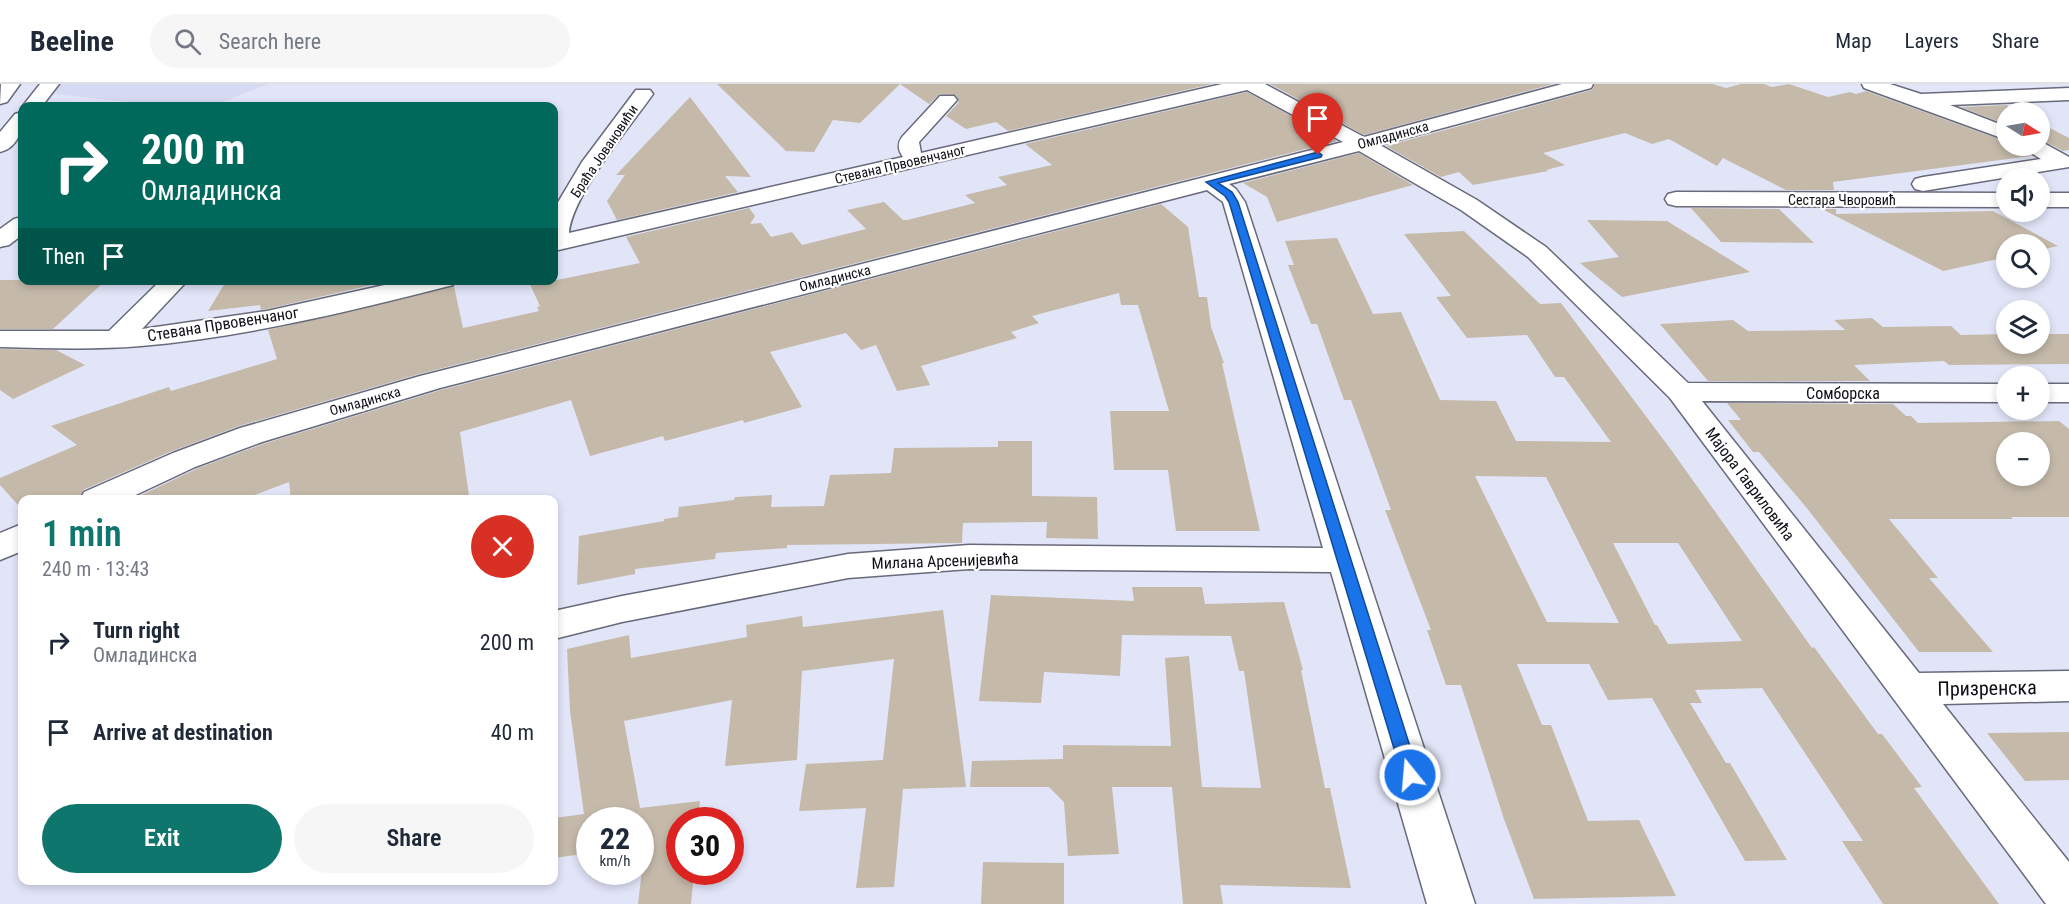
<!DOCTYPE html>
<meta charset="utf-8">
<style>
:root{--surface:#fff;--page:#f6f6f7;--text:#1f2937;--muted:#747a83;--line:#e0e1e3;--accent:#0f766e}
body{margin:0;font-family:"Roboto Condensed",sans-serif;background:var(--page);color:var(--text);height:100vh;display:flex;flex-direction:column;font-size:22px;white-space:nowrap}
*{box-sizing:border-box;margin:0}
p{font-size:20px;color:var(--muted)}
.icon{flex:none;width:33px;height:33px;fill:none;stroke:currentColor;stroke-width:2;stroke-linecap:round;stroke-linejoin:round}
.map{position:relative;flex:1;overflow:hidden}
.side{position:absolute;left:18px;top:411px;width:540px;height:390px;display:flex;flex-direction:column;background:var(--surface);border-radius:12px;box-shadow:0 3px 9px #0003}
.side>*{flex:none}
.hud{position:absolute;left:18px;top:18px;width:540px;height:183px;border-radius:12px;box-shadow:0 3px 9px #0003;background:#00695c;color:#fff;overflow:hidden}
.needle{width:39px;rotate:101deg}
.tools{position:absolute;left:1996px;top:18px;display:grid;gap:12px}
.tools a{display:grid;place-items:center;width:54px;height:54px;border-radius:50%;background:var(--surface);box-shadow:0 3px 9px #0003;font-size:30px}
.speed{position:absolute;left:576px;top:723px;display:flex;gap:12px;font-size:30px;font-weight:700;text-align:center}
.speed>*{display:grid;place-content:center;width:78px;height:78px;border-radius:50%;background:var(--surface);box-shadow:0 3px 9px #0003;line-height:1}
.speed small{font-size:15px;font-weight:400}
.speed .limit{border:9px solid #d22;background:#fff;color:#111}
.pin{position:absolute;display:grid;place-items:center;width:51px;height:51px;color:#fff;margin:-62px -26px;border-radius:50% 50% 50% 0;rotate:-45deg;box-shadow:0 0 6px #0007}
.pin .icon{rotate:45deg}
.me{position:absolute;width:66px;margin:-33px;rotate:343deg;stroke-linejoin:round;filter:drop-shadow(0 0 4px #0008)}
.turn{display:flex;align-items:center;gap:21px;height:126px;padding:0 24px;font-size:27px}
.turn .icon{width:78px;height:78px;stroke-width:2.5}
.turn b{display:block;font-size:42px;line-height:51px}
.then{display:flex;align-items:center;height:57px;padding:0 24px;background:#0003;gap:12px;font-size:22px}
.round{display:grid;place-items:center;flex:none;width:63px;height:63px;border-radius:32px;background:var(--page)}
.headline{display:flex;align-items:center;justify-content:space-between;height:102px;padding:0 24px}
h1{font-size:36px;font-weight:600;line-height:45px;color:var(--accent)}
.cta{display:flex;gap:12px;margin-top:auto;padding:12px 24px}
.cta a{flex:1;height:69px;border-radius:36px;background:var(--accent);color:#fff;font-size:24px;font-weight:600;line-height:69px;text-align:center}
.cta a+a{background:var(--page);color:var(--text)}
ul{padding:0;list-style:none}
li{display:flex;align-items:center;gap:18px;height:90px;padding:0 24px}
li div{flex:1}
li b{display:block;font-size:22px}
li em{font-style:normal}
header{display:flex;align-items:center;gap:36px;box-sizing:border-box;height:84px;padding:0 30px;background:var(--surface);border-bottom:2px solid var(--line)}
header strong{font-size:28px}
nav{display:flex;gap:33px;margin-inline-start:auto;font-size:21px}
.search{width:420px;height:54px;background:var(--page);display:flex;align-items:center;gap:15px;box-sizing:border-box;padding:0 21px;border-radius:33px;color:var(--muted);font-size:22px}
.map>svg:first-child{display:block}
.built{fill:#d5d9f2}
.building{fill:#c5baaa;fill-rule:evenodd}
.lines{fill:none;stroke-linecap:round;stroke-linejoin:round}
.street-casing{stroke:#686a7a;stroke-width:3}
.secondary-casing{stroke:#686a7a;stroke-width:3}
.street{fill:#fff;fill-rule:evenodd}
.secondary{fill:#fff;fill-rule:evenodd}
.route{fill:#1a73e8;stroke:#114b97;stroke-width:1.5}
.labels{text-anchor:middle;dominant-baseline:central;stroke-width:4.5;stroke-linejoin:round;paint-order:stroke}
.far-street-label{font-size:14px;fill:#0e0e15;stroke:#fff}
.street-label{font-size:16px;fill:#0e0e15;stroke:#fff}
.near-street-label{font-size:20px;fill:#0e0e15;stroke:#fff}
</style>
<header>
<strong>Beeline</strong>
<div class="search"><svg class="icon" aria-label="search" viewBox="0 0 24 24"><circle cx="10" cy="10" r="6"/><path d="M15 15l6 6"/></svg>Search here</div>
<nav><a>Map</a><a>Layers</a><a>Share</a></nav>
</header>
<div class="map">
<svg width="2069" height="820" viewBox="0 0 2069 820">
<rect width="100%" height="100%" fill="#e2e5f8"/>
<polygon class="built" points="60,0 268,0 212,22 165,22 54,10"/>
<g class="building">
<polygon points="717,0 1212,0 1008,47 996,38 966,45 946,32 959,18 956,11 940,10 929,20 900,0 860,39 833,36 814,68 786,67"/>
<polygon points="1270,0 1553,0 1364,51"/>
<polygon points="1595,0 1713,0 1726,4 1741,0 1764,0 1772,3 1789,0 1828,13 1850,8 1856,10 1866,7 2007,58 2007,62 2020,62 2031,72 1833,98 1834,106 1786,106 1723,74 1717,82 1669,55 1652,60 1625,49 1543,69 1565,81 1546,86 1548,87 1473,101 1459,88 1441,93 1386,62 1592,6"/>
<polygon points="1247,8 1337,57 419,290 239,342 172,367 83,406 78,416 22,416 22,419 18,421 0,401 0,394 77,361 51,342 169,303 171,307 277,275 268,246 454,202 463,244 539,227 537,223 540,222 528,196 557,196 640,179 626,153 749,124 755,132 750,140 761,139 771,153 792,148 802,161 866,145 847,126 884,118 903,136 907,136 975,119 965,111 1007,101 998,93 1052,81 1025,60"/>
<polygon points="690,13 751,93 725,92 738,108 617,136 607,117 625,91 616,91"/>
<polygon points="2006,21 2020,28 2007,28 2007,41 1961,23"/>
<polygon points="2040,39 2069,54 2069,66 2063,67 2040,55"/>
<polygon points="1359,69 1413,101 1277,138 1267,113 1243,99"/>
<polygon points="1161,120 1188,143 1199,213 1207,213 1211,243 1224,279 1222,279 1260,447 1176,447 1168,386 1114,386 1110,327 1169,327 1138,221 1121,221 1119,209 1032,232 1039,239 1011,248 1017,254 921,282 930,301 897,307 876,261 861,266 846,249 770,268 802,323 744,339 743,336 665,357 663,352 590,372 571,316 460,348 469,412 454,416 291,416 289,398 241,416 131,416 196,385 263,360 441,306"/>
<polygon points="1691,124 1779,125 1814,159 1721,158"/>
<polygon points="1822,125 1836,125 1836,130 1993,127 2058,162 2040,166 2040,160 2007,160 2007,173 1943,187"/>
<polygon points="1587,136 1667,137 1750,188 1622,213 1580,179 1619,173"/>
<path d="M1464 147 1540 220 1561 219 1672 367 1812 564 1814 563 1878 650H1882L1922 703 1914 704 1999 820H1883L1842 757H1863L1762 604 1695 606 1702 619H1690L1726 679H1730L1787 776 1745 777 1652 614 1608 616 1589 580H1517L1542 641H1551L1588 737 1639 736 1676 812 1534 815 1504 735 1461 601H1446L1427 546H1431L1385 426H1391L1351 316H1344L1317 240H1311L1288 181H1294L1285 157 1337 154 1373 230 1401 228 1440 316 1496 317 1516 357 1611 358 1564 293H1555L1527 251 1467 254 1436 213 1451 212 1404 150ZM1475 392 1546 393 1619 539 1547 538ZM1613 459H1678L1742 557 1668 560 1657 541H1655Z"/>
<polygon points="0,196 106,196 53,245 0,245"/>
<polygon points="227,196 393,196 267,225 261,226 260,221 208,227"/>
<polygon points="1872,234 1883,243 1951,242 1961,251 2007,250 2007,260 2040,260 2040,250 2069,250 2069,280 1949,281 1944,277 1854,281 1870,297 1708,297 1660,240 1733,236 1748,247 1845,246 1834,236"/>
<polygon points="0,265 56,266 85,281 13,315 0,306"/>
<path d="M1727 319 1893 320 1906 332H1911L1918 339 2059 337 2069 345V433H2011L2013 435H1889L1938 494H1929L1993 568H1919L1806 423 1759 368H1753L1728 336H1741ZM2007 358H2040V392H2007Z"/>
<polygon points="998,357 1032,357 1032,412 1097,413 1098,455 1046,454 1047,438 963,439 962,459 787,461 787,464 716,469 715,475 635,485 635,490 577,501 579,452 664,437 664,435 678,433 679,423 734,416 735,413 772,411 771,423 824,422 830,391 891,389 894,364 998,363"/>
<polygon points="1132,503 1202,503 1205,520 1284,518 1303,586 1301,586 1325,704 1330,704 1351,804 1220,801 1223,820 1183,820 1172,703 1112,703 1119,770 1068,772 1064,718 1049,703 970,703 972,677 1063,675 1063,661 1171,662 1165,574 1189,572 1202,703 1261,704 1244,587 1239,587 1231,552 1122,551 1120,592 1044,588 1041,619 979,617 991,511 1134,517"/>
<polygon points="943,526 966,703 903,705 894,803 856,804 866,724 799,727 806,680 883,676 894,575 802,587 797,676 725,682 732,616 624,637 640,724 700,717 698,736 680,736 680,788 694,788 691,820 638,820 645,761 640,762 640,736 590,736 590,769 554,774 554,734 584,730 570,627 567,565 629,551 631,574 747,553 746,541 802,532 803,543"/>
<polygon points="2069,648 2069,696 2025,697 1987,649"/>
<polygon points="983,778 1064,779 1064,820 981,820"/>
</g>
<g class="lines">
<defs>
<g id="street">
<path d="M1222 0H1265L1364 53 1562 0H1593L1591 4 1380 61 1477 116 1546 163 1688 299 2007 300V318L1702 317 1919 589 2069 587V617L1943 620 2069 778V820H2046L1670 314 1528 173 1461 126 1359 67 1229 100 1236 105 1245 118 1475 820H1427L1331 488 969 485 848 494 622 538 554 555V527L622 512 848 470 969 461 1323 464 1223 118 1207 106 440 304 262 358 195 383 125 416H80L84 408 173 369 240 344 420 292 1343 58 1247 6 554 167V125L582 78 636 6H650L653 10C630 43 572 111 569 149L903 73C898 66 897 60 902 53L940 12H954L957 16 919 58 921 69Z"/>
<polygon points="1862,0 1890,0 1921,10 2069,4 2069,16 1950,21 2007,43 2007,56 1864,4"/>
<polygon points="2040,57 2069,73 2069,83 1923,107 1915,105 1912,100 1915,95 1923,93 2041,75 2026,66 2022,62 2040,62"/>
<polygon points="1676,108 2007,109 2007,123 1676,122 1668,120 1665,115 1668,110"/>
<rect x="2040" y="109" width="29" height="14"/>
<polygon points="22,133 22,151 9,161 0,163 0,145 14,135"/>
<path d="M161 196H188L142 245 267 227 407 196H456L453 201C351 227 246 253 141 262 94 266 47 264 0 263V247H109Z"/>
<rect x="2040" y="300" width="29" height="18"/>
<polygon points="22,440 22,467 0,476 0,449"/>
</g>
<g id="secondary">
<polygon points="1,0 20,0 7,18 0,20"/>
<polygon points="40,0 59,0 42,22 22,23"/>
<path d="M22 28C24 44 18 64 0 68V48L15 30Z"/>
</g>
</defs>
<use href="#street" class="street-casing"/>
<use href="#secondary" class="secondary-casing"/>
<use href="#street" class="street"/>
<use href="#secondary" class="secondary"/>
</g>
<polygon class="route" points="1318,68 1322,71 1321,73 1218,99 1232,108 1238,118 1419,691 1417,696 1410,698 1404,696 1402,691 1229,118 1225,112 1206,98"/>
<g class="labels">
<g class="far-street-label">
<text transform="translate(1393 51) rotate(-15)">Омладинска</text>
<text transform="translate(604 67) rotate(-56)">Браћа Јовановићи</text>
<text transform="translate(900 80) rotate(-13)">Стевана Првовенчаног</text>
<text x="1842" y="116">Сестара Чворовић</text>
<text transform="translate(835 194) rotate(-14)">Омладинска</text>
<text transform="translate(365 317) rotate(-16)">Омладинска</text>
</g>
<g class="street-label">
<text transform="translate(223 240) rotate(-9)">Стевана Првовенчаног</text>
<text x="1843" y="309">Сомборска</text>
<text transform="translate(1750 400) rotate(53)">Мајора Гавриловића</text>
<text transform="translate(945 477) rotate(-2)">Милана Арсенијевића</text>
</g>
<g class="near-street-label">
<text transform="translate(1987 604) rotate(-1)">Призренска</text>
</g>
</g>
</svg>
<div class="tools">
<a><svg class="needle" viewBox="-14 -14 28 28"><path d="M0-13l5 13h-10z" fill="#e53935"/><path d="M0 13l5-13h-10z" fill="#747a83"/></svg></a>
<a><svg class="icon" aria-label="sound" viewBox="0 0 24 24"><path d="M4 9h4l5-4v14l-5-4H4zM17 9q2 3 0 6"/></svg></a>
<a><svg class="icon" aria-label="search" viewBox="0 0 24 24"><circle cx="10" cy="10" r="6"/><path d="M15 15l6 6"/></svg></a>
<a><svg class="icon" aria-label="layers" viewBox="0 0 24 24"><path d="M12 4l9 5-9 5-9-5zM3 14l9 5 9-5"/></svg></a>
<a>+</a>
<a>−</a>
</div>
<div class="speed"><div>22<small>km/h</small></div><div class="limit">30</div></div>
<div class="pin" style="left:1318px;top:71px;background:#d93025"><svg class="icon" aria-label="arrive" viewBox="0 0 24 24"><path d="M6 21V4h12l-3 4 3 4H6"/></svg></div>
<svg class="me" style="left:1410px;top:691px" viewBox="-20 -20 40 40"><circle r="17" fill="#1a73e8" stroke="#fff" stroke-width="3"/><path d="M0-11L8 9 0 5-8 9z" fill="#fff"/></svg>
<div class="hud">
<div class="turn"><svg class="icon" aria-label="right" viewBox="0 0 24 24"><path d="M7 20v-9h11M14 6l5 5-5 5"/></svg><div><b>200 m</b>Омладинска</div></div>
<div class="then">Then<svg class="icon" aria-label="arrive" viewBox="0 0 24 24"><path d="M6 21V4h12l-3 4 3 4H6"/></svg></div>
</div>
<section class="side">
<div class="headline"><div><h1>1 min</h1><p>240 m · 13:43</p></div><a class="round" style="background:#d93025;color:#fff"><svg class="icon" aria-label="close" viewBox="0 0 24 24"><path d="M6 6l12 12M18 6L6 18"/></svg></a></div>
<ul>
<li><svg class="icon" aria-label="right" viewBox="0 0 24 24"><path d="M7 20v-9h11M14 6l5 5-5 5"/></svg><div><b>Turn right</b><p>Омладинска</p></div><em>200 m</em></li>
<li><svg class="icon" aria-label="arrive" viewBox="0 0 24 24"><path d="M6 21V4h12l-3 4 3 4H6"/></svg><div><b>Arrive at destination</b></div><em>40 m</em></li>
</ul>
<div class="cta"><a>Exit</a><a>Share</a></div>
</section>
</div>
